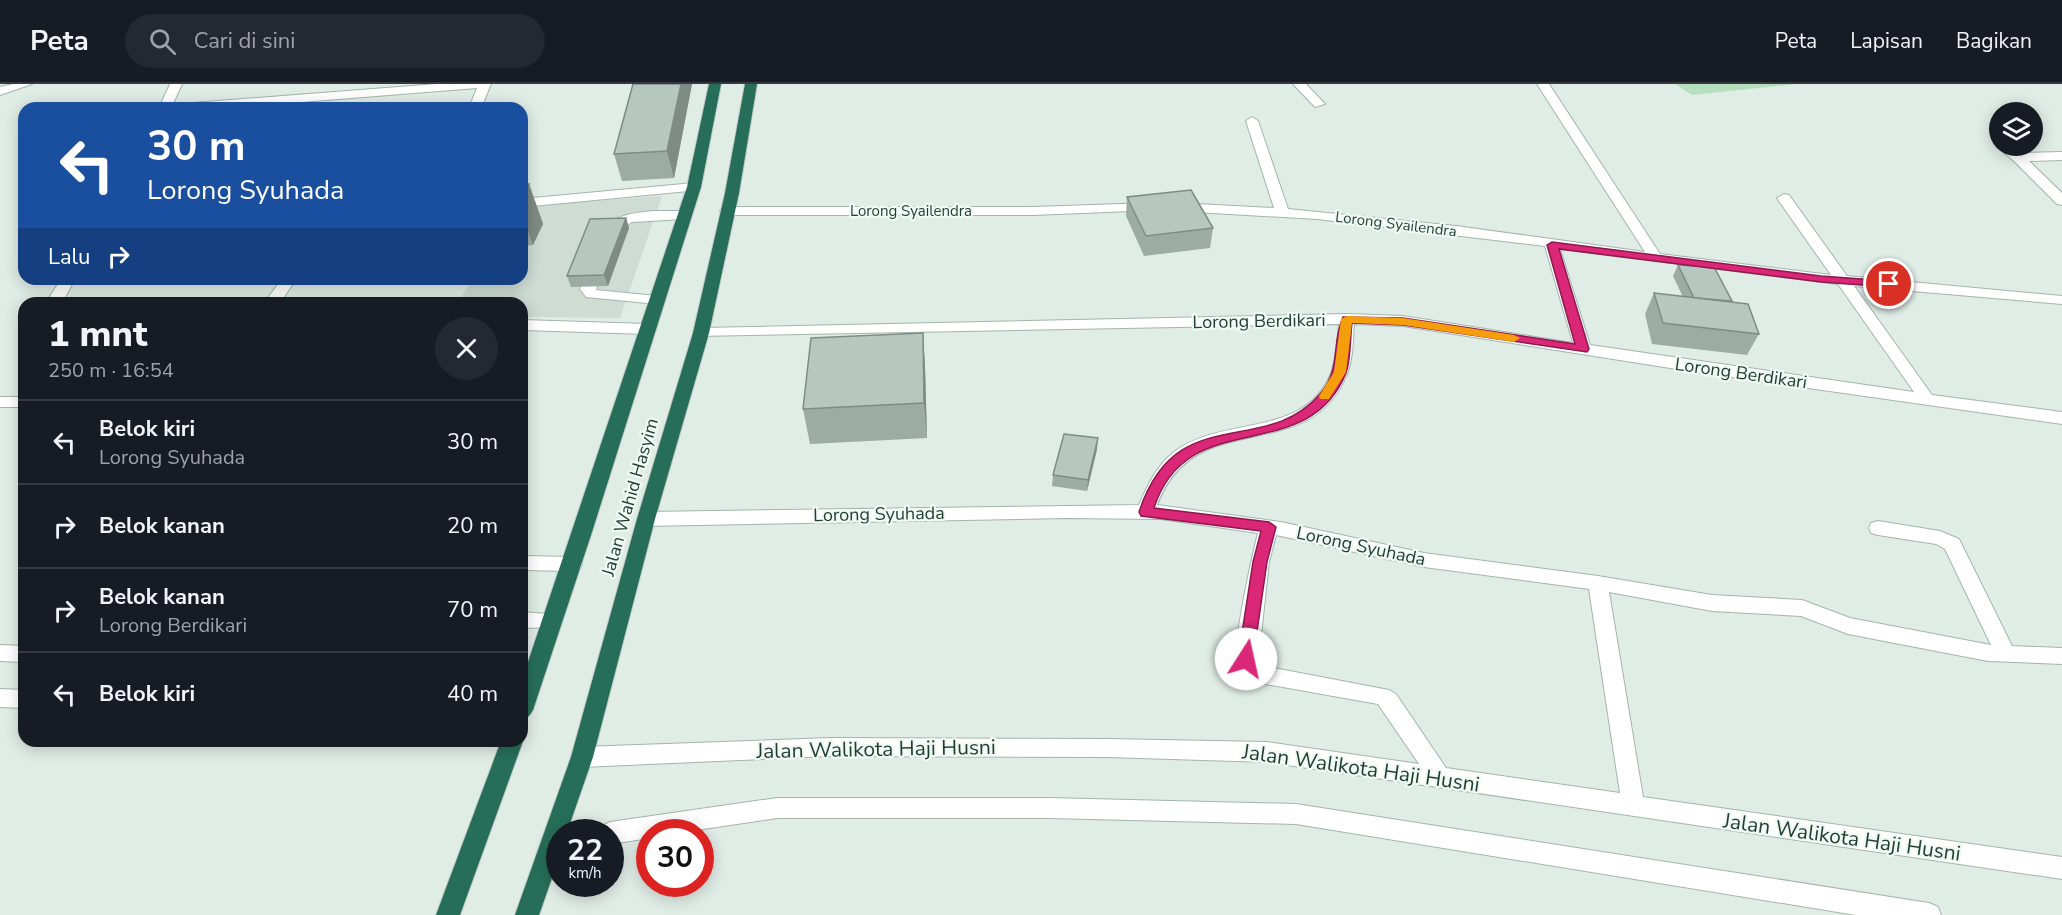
<!DOCTYPE html>
<html lang="id">
<meta charset="utf-8">
<style>
:root{--surface:#171b24;--page:#242831;--text:#f1f3f6;--muted:#9ea1a6;--line:#363941}
body{margin:0;font-family:"Nunito Sans",sans-serif;background:var(--page);color:var(--text);height:100vh;display:flex;flex-direction:column;font-size:22px;white-space:nowrap}
*{box-sizing:border-box;margin:0}
p{font-size:20px;color:var(--muted)}
.icon{flex:none;width:33px;height:33px;fill:none;stroke:currentColor;stroke-width:2;stroke-linecap:round;stroke-linejoin:round}
.map{position:relative;flex:1;overflow:hidden}
.details{position:absolute;left:18px;top:213px;width:510px;height:450px;display:flex;flex-direction:column;background:var(--surface);border-radius:18px;box-shadow:0 3px 15px #0003}
.details>*{flex:none}
.top-card{position:absolute;left:18px;top:18px;width:510px;height:183px;border-radius:18px;box-shadow:0 3px 15px #0003;background:#1a4fa0;color:#fff;overflow:hidden}
.tools{position:absolute;left:1989px;top:18px;display:grid;gap:12px}
.tools a{display:grid;place-items:center;width:54px;height:54px;border-radius:50%;background:var(--surface);box-shadow:0 3px 15px #0003;font-size:30px}
.speed{position:absolute;left:546px;top:735px;display:flex;gap:12px;font-size:30px;font-weight:700;text-align:center}
.speed>*{display:grid;place-content:center;width:78px;height:78px;border-radius:50%;background:var(--surface);box-shadow:0 3px 15px #0003;line-height:1}
.speed small{font-size:15px;font-weight:400}
.speed .limit{border:9px solid #d22;background:#fff;color:#111}
.pin{position:absolute;display:grid;place-items:center;width:51px;height:51px;color:#fff;margin:-26px;border:3px solid #fff;border-radius:50%;box-shadow:0 2px 6px #0007}
.me{position:absolute;width:66px;margin:-33px;rotate:10deg;stroke-linejoin:round;filter:drop-shadow(0 0 4px #0008)}
.turn{display:flex;align-items:center;gap:21px;height:126px;padding:0 30px;font-size:27px}
.turn .icon{width:78px;height:78px;stroke-width:2.5}
.turn b{display:block;font-size:42px;line-height:51px}
.then{display:flex;align-items:center;height:57px;padding:0 30px;background:#0003;gap:12px;font-size:22px}
.round{display:grid;place-items:center;flex:none;width:63px;height:63px;border-radius:32px;background:var(--page)}
.headline{display:flex;align-items:center;justify-content:space-between;height:102px;padding:0 30px}
h1{font-size:36px;font-weight:800;line-height:45px}
ul{padding:0;list-style:none}
li{display:flex;align-items:center;gap:18px;height:84px;padding:0 30px;border-top:2px solid var(--line)}
li div{flex:1}
li b{display:block;font-size:22px}
li em{font-style:normal}
header{display:flex;align-items:center;gap:36px;box-sizing:border-box;height:84px;padding:0 30px;background:var(--surface);border-bottom:2px solid var(--line)}
header strong{font-size:28px}
nav{display:flex;gap:33px;margin-inline-start:auto;font-size:21px}
.search{width:420px;height:54px;background:var(--page);display:flex;align-items:center;gap:15px;box-sizing:border-box;padding:0 21px;border-radius:33px;color:var(--muted);font-size:22px}
.map>svg:first-child{display:block}
.built{fill:#cedcd4}
.green{fill:#b6e0bd}
.lines{fill:none;stroke-linecap:round;stroke-linejoin:round}
.minor-casing{stroke:#a2b5ad;stroke-width:2}
.highway-casing{stroke:#c0c9c6;stroke-width:2}
.minor{fill:#fff;fill-rule:evenodd}
.highway{fill:#276e59;fill-rule:evenodd}
.wall{fill:#9caba3}
.shaded-wall{fill:#7f8b85}
.building{fill:#b5c7be;stroke:#7f8b85;stroke-width:1.5}
.route{fill:#db2777;stroke:#8e194d;stroke-width:1.5}
.slow{fill:#f59e0b}
.labels{text-anchor:middle;dominant-baseline:central;stroke-width:4.5;stroke-linejoin:round;paint-order:stroke}
.far-street-label{font-size:15px;fill:#1f3f33;stroke:#f1f9f4}
.street-label{font-size:18px;fill:#1f3f33;stroke:#f1f9f4}
.near-street-label{font-size:21px;fill:#1f3f33;stroke:#f1f9f4}
</style>
<header>
<strong>Peta</strong>
<div class="search"><svg class="icon" aria-label="search" viewBox="0 0 24 24"><circle cx="10" cy="10" r="6"/><path d="M15 15l6 6"/></svg>Cari di sini</div>
<nav><a>Peta</a><a>Lapisan</a><a>Bagikan</a></nav>
</header>
<div class="map">
<svg width="2062" height="831" viewBox="0 0 2062 831">
<rect width="100%" height="100%" fill="#e0ece6"/>
<polygon class="built" points="662,112 620,234 522,233 522,219 458,219 472,195 522,195 522,122"/>
<polygon class="green" points="1675,0 1797,0 1692,11"/>
<g class="lines">
<defs>
<g id="minor">
<polygon points="13,0 32,0 0,11 0,3"/>
<polygon points="170,0 182,0 171,24 159,24"/>
<polygon points="437,0 491,0 481,24 469,24 477,4 225,24 173,24 179,20"/>
<polygon points="1293,0 1306,0 1325,20 1315,23"/>
<path d="M1537 0H1549L1660 170 1831 191 1777 114 1784 110 1789 111 1847 192 2062 212V220L1854 202 1932 311 2062 328V340L1702 289 1403 242 1354 240C1353 256 1353 275 1347 290 1309 385 1195 319 1157 421L1281 438 1424 469 1598 492 1712 511 1802 516 1850 534 1991 561 1945 465 1936 460 1878 451 1871 449 1869 444 1871 439 1878 437 1940 447 1959 455 2012 562 2062 564V580L1988 577 1848 550 1801 532 1712 527 1609 508 1643 713 2062 773V795L1267 678 1107 673 830 672 582 683 574 680 571 673 574 666 582 663 830 654 1107 655 1267 658 1419 680 1378 620 1260 599C1248 595 1241 590 1237 578 1232 563 1253 468 1258 449L1161 435 1064 434 646 442 640 440 637 435 640 430 646 428 1139 421C1147 402 1157 381 1174 368 1222 331 1305 355 1331 289 1337 274 1337 256 1339 240L696 252 693 249 696 246 701 244 1347 230 1403 232 1573 259 1545 162 1317 135 1178 127 1171 123 1178 119 1274 124 1246 37 1252 33 1258 37 1288 125 1456 142 1645 168ZM1560 165 1838 200 1914 308 1590 261ZM1276 451 1424 483 1589 505 1620 709 1446 684 1396 610 1389 606 1264 582 1258 578 1269 478Z"/>
<polygon points="2000,59 2000,62 2010,62 2021,69 2062,68 2062,76 2029,77 2062,109 2062,121 2057,120 2013,76 1996,62"/>
<polygon points="694,99 701,103 699,106 522,123 522,115"/>
<polygon points="1151,119 1158,123 1156,126 1033,131 727,131 720,127 727,123 1033,123"/>
<path d="M653 127H684L691 131 684 135 632 138 607 153 600 149C613 131 632 129 653 127Z"/>
<polygon points="596,176 603,180 596,206 657,212 664,216 657,220 586,213 580,205 589,180"/>
<polygon points="61,195 75,195 62,219 46,219"/>
<polygon points="282,195 296,195 280,219 264,219"/>
<polygon points="522,236 647,240 655,245 647,250 522,246"/>
<rect x="0" y="313" width="24" height="10"/>
<polygon points="522,472 573,473 580,475 582,480 580,485 573,487 522,486"/>
<polygon points="522,528 559,531 562,537 559,543 522,544"/>
<polygon points="0,561 24,562 24,578 0,577"/>
<polygon points="0,605 24,606 24,624 0,623"/>
<polygon points="777,714 1049,714 1296,720 1929,819 1938,823 1941,831 1856,831 1296,740 1049,734 777,734 683,748 650,748 650,754 610,760 610,748 599,748 602,742 610,738"/>
</g>
<g id="highway">
<polygon points="709,0 721,0 701,103 592,448 533,626 529,632 522,635 522,596 687,103"/>
<polygon points="745,0 757,0 739,109 709,249 655,435 593,673 567,748 560,748 560,771 539,831 515,831 571,673 637,435 693,249 725,109"/>
<polygon points="522,655 523,657 460,831 436,831 501,657"/>
</g>
</defs>
<use href="#minor" class="minor-casing"/>
<use href="#highway" class="highway-casing"/>
<use href="#minor" class="minor"/>
<use href="#highway" class="highway"/>
</g>
<g class="wall">
<polygon points="633,0 692,0 674,94 622,97 614,70"/>
<polygon points="522,100 529,100 543,140 533,161 522,162"/>
<polygon points="1127,113 1213,144 1210,164 1144,172 1126,132"/>
<polygon points="626,134 629,144 608,202 571,203 567,192"/>
<polygon points="1678,181 1731,218 1759,250 1747,271 1652,260 1645,230 1654,209 1683,213 1673,192"/>
<polygon points="923,249 925,283 927,354 810,360 803,325"/>
<polygon points="1097,365 1087,407 1052,402 1053,391"/>
</g>
<g class="shaded-wall">
<polygon points="681,0 692,0 674,94 667,67"/>
<polygon points="529,100 543,140 533,161 522,130 522,115"/>
<polygon points="626,134 629,144 608,202 604,191"/>
<polygon points="923,249 925,283 927,354 924,319"/>
<polygon points="1098,354 1097,365 1087,407 1088,396"/>
</g>
<g class="building">
<polygon points="633,0 681,0 667,67 614,70"/>
<polygon points="522,100 529,100 522,115"/>
<polygon points="1191,106 1213,144 1146,152 1127,113"/>
<polygon points="626,134 604,191 567,192 590,135"/>
<polygon points="1678,181 1714,183 1732,217 1694,214"/>
<polygon points="1654,209 1748,220 1759,250 1663,239"/>
<polygon points="923,249 924,319 803,325 811,254"/>
<polygon points="1064,350 1098,354 1088,396 1053,391"/>
</g>
<path class="route" d="M1552 158 1821 192 1889 197 1894 200 1889 203 1821 198 1559 165 1589 265 1587 268 1403 241 1352 239C1350 254 1351 275 1346 289 1307 385 1187 319 1154 424L1269 438 1276 443 1267 478 1253 575 1246 581 1240 579 1238 575 1253 478 1261 447 1141 432 1139 428C1176 315 1264 375 1320 310 1342 284 1331 259 1343 233L1403 234 1575 260 1547 161Z"/>
<polygon class="slow" points="1347,232 1403,234 1514,251 1520,254 1514,258 1403,241 1352,239 1346,288 1329,315 1320,315 1319,312 1334,288 1341,235"/>
<g class="labels">
<g class="far-street-label">
<text x="911" y="127">Lorong Syailendra</text>
<text transform="translate(1396 140) rotate(7)">Lorong Syailendra</text>
</g>
<g class="street-label">
<text transform="translate(1259 237) rotate(-1)">Lorong Berdikari</text>
<text transform="translate(1741 289) rotate(8)">Lorong Berdikari</text>
<text transform="translate(630 413) rotate(-74)">Jalan Wahid Hasyim</text>
<text transform="translate(879 430) rotate(-1)">Lorong Syuhada</text>
<text transform="translate(1361 462) rotate(12)">Lorong Syuhada</text>
</g>
<g class="near-street-label">
<text transform="translate(876 665) rotate(-1)">Jalan Walikota Haji Husni</text>
<text transform="translate(1361 684) rotate(8)">Jalan Walikota Haji Husni</text>
<text transform="translate(1842 753) rotate(8)">Jalan Walikota Haji Husni</text>
</g>
</g>
</svg>
<div class="tools">
<a><svg class="icon" aria-label="layers" viewBox="0 0 24 24"><path d="M12 4l9 5-9 5-9-5zM3 14l9 5 9-5"/></svg></a>
</div>
<div class="speed"><div>22<small>km/h</small></div><div class="limit">30</div></div>
<div class="pin" style="left:1889px;top:200px;background:#d93025"><svg class="icon" aria-label="arrive" viewBox="0 0 24 24"><path d="M6 21V4h12l-3 4 3 4H6"/></svg></div>
<svg class="me" style="left:1246px;top:575px" viewBox="-20 -20 40 40"><circle r="19" fill="#fff"/><path d="M0-13L10 11 0 6-10 11z" fill="#db2777"/></svg>
<div class="top-card">
<div class="turn"><svg class="icon" aria-label="left" viewBox="0 0 24 24"><path d="M17 20v-9H6M10 6l-5 5 5 5"/></svg><div><b>30 m</b>Lorong Syuhada</div></div>
<div class="then">Lalu<svg class="icon" aria-label="right" viewBox="0 0 24 24"><path d="M7 20v-9h11M14 6l5 5-5 5"/></svg></div>
</div>
<section class="details">
<div class="headline"><div><h1>1 mnt</h1><p>250 m · 16:54</p></div><a class="round"><svg class="icon" aria-label="close" viewBox="0 0 24 24"><path d="M6 6l12 12M18 6L6 18"/></svg></a></div>
<ul>
<li><svg class="icon" aria-label="left" viewBox="0 0 24 24"><path d="M17 20v-9H6M10 6l-5 5 5 5"/></svg><div><b>Belok kiri</b><p>Lorong Syuhada</p></div><em>30 m</em></li>
<li><svg class="icon" aria-label="right" viewBox="0 0 24 24"><path d="M7 20v-9h11M14 6l5 5-5 5"/></svg><div><b>Belok kanan</b></div><em>20 m</em></li>
<li><svg class="icon" aria-label="right" viewBox="0 0 24 24"><path d="M7 20v-9h11M14 6l5 5-5 5"/></svg><div><b>Belok kanan</b><p>Lorong Berdikari</p></div><em>70 m</em></li>
<li><svg class="icon" aria-label="left" viewBox="0 0 24 24"><path d="M17 20v-9H6M10 6l-5 5 5 5"/></svg><div><b>Belok kiri</b></div><em>40 m</em></li>
</ul>
</section>
</div>
